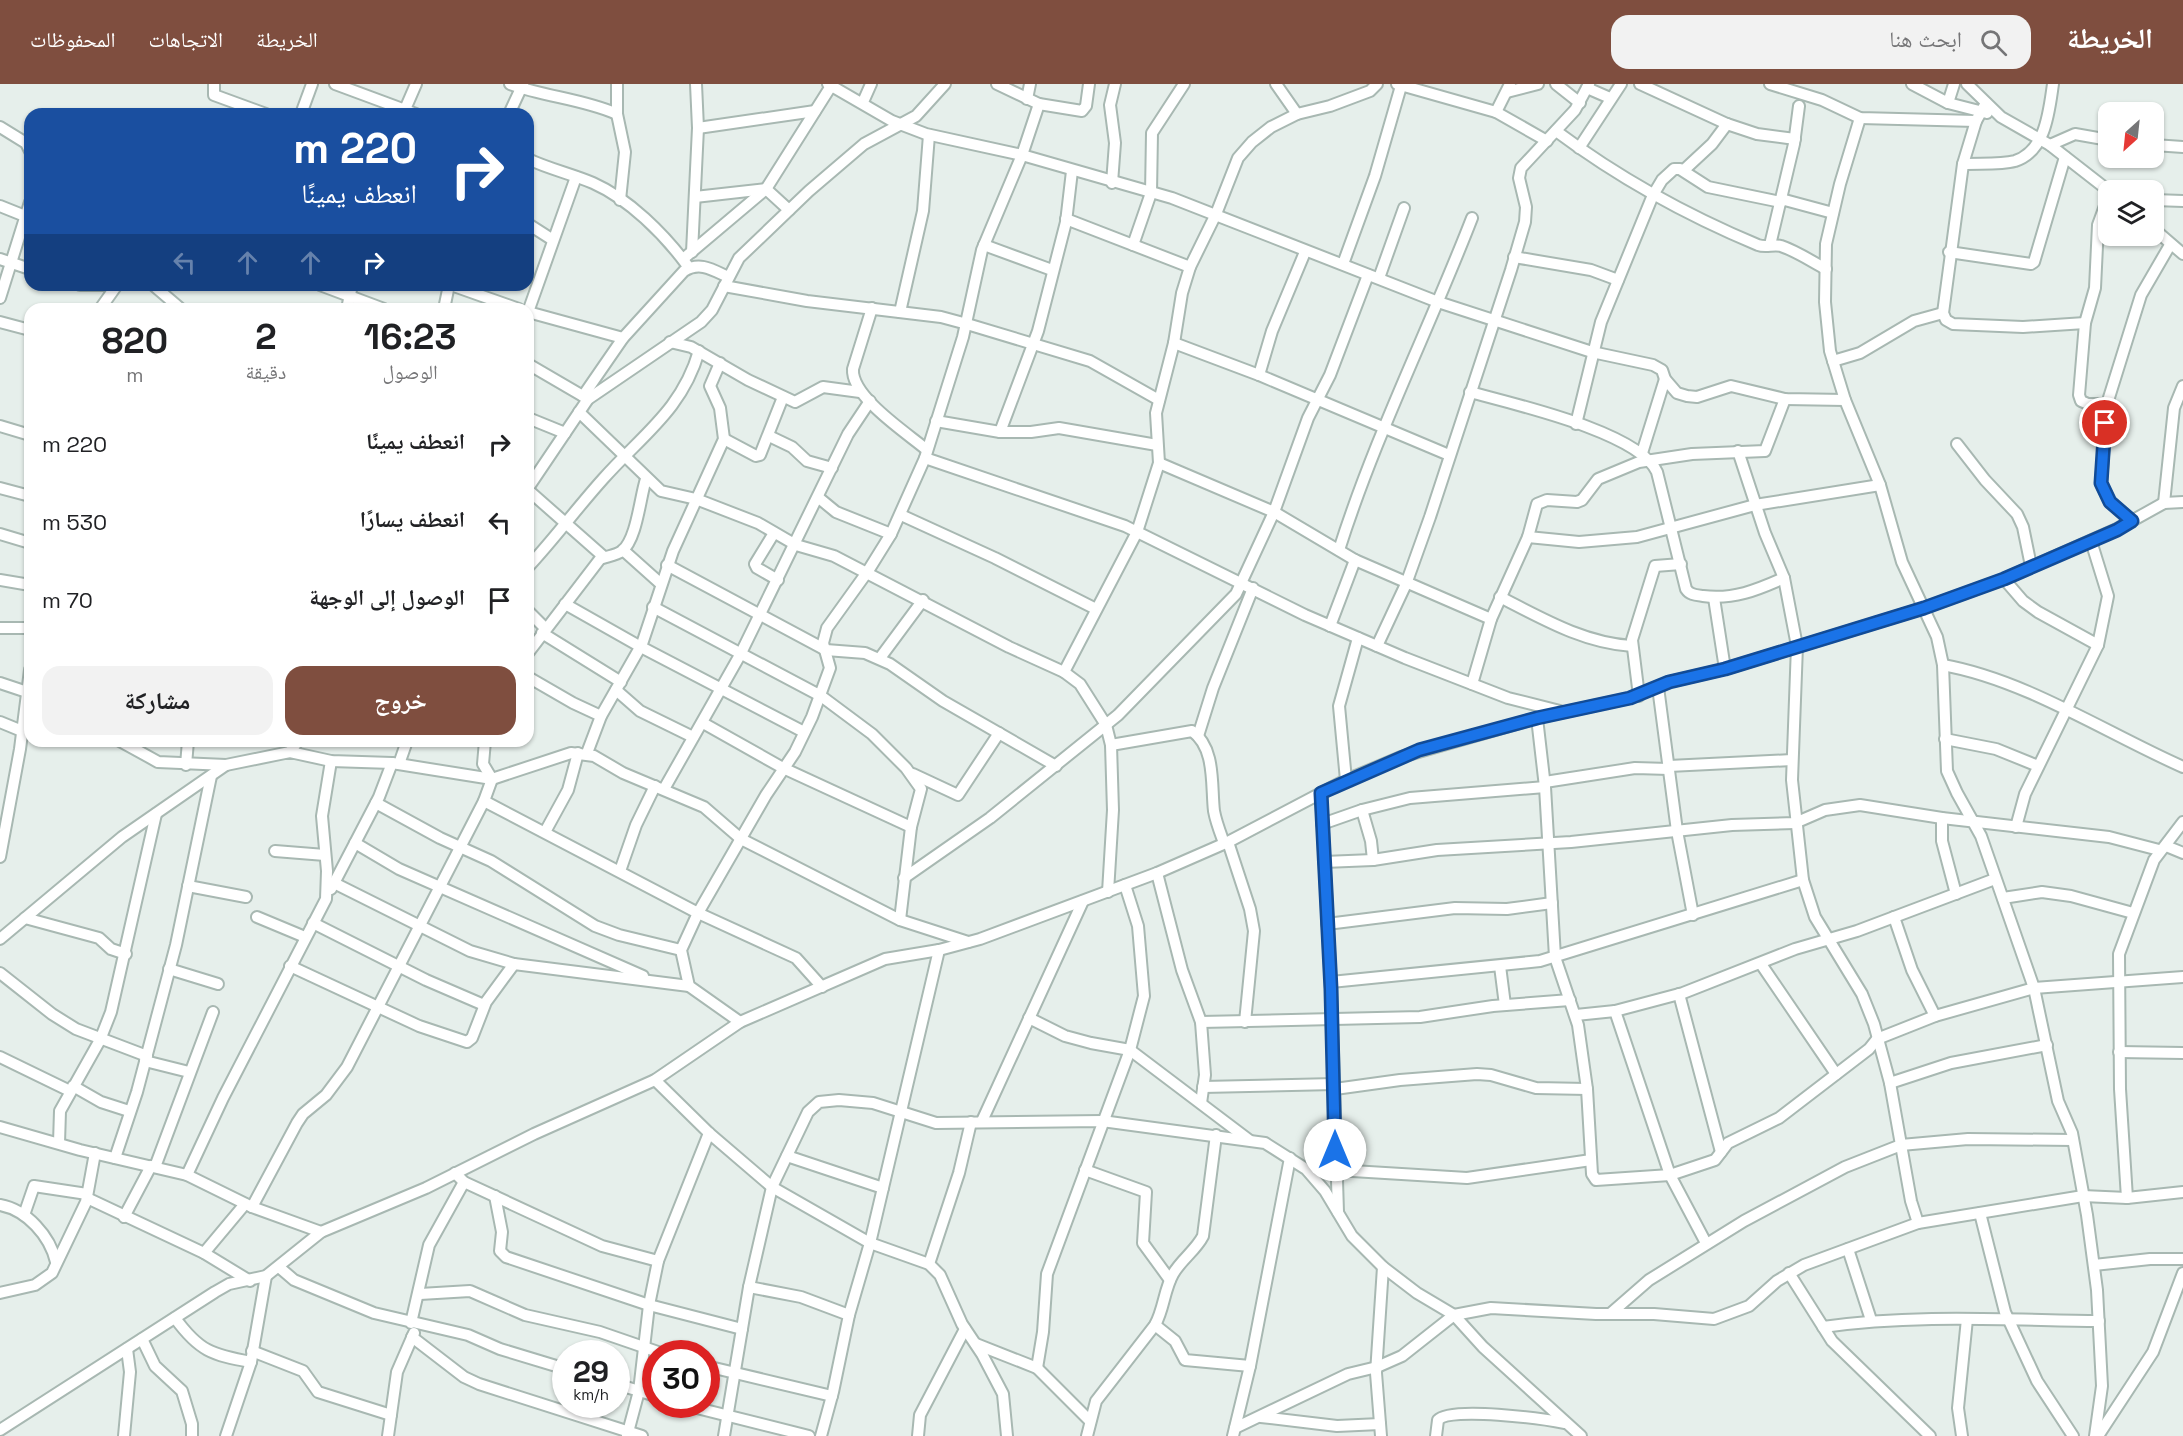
<!DOCTYPE html>
<html lang="ar">
<meta charset="utf-8">
<style>
:root{--surface:#fff;--page:#f2f2f2;--text:#202124;--muted:#757577;--accent:#7f4e3f}
body{margin:0;font-family:"Space Grotesk","Noto Naskh Arabic",sans-serif;background:var(--page);color:var(--text);direction:rtl;height:100vh;display:flex;flex-direction:column;font-size:22px;white-space:nowrap}
*{box-sizing:border-box;margin:0}
p{font-size:20px;color:var(--muted)}
.icon{flex:none;width:33px;height:33px;fill:none;stroke:currentColor;stroke-width:2;stroke-linecap:round;stroke-linejoin:round}
.map{position:relative;flex:1;overflow:hidden;direction:ltr}
.sheet{position:absolute;left:24px;top:219px;width:510px;height:444px;display:flex;flex-direction:column;background:var(--surface);border-radius:18px;box-shadow:0 2px 4px #0004;direction:rtl}
.sheet>*{flex:none}
.banner{position:absolute;left:24px;top:24px;width:510px;height:183px;border-radius:18px;box-shadow:0 2px 4px #0004;direction:rtl;background:#1a4fa0;color:#fff;overflow:hidden}
.needle{width:39px;rotate:207deg}
.tools{position:absolute;left:2098px;top:18px;display:grid;gap:12px}
.tools a{display:grid;place-items:center;width:66px;height:66px;border-radius:12px;background:var(--surface);box-shadow:0 2px 4px #0004;font-size:30px}
.speed{position:absolute;left:552px;top:1256px;display:flex;gap:12px;font-size:30px;font-weight:700;text-align:center}
.speed>*{display:grid;place-content:center;width:78px;height:78px;border-radius:50%;background:var(--surface);box-shadow:0 2px 4px #0004;line-height:1}
.speed small{font-size:15px;font-weight:400}
.speed .limit{border:9px solid #d22;background:#fff;color:#111}
.pin{position:absolute;display:grid;place-items:center;width:51px;height:51px;color:#fff;margin:-26px;border:3px solid #fff;border-radius:50%;box-shadow:0 2px 6px #0007}
.me{position:absolute;width:66px;margin:-33px;rotate:0deg;stroke-linejoin:round;filter:drop-shadow(0 0 4px #0008)}
.turn{display:flex;align-items:center;gap:21px;height:126px;padding:0 18px;font-size:27px}
.turn .icon{width:78px;height:78px;stroke-width:2.5}
.turn b{display:block;font-size:42px;line-height:51px}
.lanes{display:flex;align-items:center;height:57px;padding:0 18px;background:#0003;justify-content:center;gap:30px;direction:ltr}
.lanes .off{opacity:.35}
.eta{display:flex;justify-content:space-evenly;align-items:center;height:102px;text-align:center}
.eta b{font-size:36px;font-weight:700;line-height:42px}
.button{display:flex;gap:12px;margin-top:auto;padding:12px 18px}
.button a{flex:1;height:69px;border-radius:18px;background:var(--accent);color:#fff;font-size:24px;font-weight:700;line-height:69px;text-align:center}
.button a+a{background:var(--page);color:var(--text)}
ul{padding:0;list-style:none}
li{display:flex;align-items:center;gap:18px;height:78px;padding:0 18px}
li div{flex:1}
li b{display:block;font-size:22px}
li em{font-style:normal}
header{display:flex;align-items:center;gap:36px;box-sizing:border-box;height:84px;padding:0 30px;background:var(--accent);color:#fff}
header strong{font-size:28px}
nav{display:flex;gap:33px;margin-inline-start:auto;font-size:21px}
.search{width:420px;height:54px;background:var(--page);display:flex;align-items:center;gap:15px;box-sizing:border-box;padding:0 21px;border-radius:18px;color:var(--muted);font-size:22px}
.map>svg:first-child{display:block}
.lines{fill:none;stroke-linecap:round;stroke-linejoin:round}
.minor-casing{stroke:#a8b8b2;stroke-width:14}
.minor{stroke:#fff;stroke-width:10}
.route-casing{stroke:#114b97;stroke-width:15}
.route{stroke:#1a73e8;stroke-width:10}
</style>
<header>
<strong>الخريطة</strong>
<div class="search"><svg class="icon" aria-label="search" viewBox="0 0 24 24"><circle cx="10" cy="10" r="6"/><path d="M15 15l6 6"/></svg>ابحث هنا</div>
<nav><a>الخريطة</a><a>الاتجاهات</a><a>المحفوظات</a></nav>
</header>
<div class="map">
<svg width="2183" height="1352" viewBox="0 0 2183 1352">
<rect width="100%" height="100%" fill="#e6efeb"/>
<g class="lines">
<defs>
<g id="minor">
<polyline points="214,0 214,11 266,30"/>
<polyline points="335,0 416,30"/>
<path d="M510 0C545 13 583 15 617 30"/>
<polyline points="617,0 617,30 625,68 620,116"/>
<polyline points="828,0 892,37 926,50 1022,71 1172,114 1438,218 1592,268 1653,281 1662,286 1665,295 1677,309 1687,312 1697,313 1731,302 1785,315 1845,316"/>
<polyline points="997,0 1039,20 1082,27 1086,22 1089,0"/>
<polyline points="1276,0 1297,30"/>
<polyline points="1397,0 1496,28 1547,57"/>
<polyline points="1556,0 1580,19"/>
<polyline points="1640,0 1727,40 1757,50 1795,55"/>
<polyline points="1770,0 1822,16 1860,34 1976,37"/>
<polyline points="1912,0 1948,19 1987,29"/>
<polyline points="1967,0 2001,33 2050,61 2109,107"/>
<polyline points="1587,4 1610,14"/>
<polyline points="1507,8 1538,0"/>
<polyline points="1027,15 1030,0"/>
<polyline points="863,18 871,0"/>
<polyline points="1948,19 1954,0"/>
<polyline points="1986,19 1976,37 1963,80 1943,229 1946,236 1953,240 2023,243 2085,239"/>
<polyline points="1496,28 1510,0"/>
<polyline points="301,30 312,0"/>
<polyline points="403,30 416,0"/>
<polyline points="509,30 523,0"/>
<polyline points="1860,34 1840,100 1826,160 1825,218 1830,267 1845,316 1880,401 1902,478 1937,553 1943,581 1947,687 1957,709 1981,752 2034,904 2058,1017 2072,1049 2087,1131 2097,1206 2102,1302 2095,1352"/>
<polyline points="0,43 26,59 30,67"/>
<polyline points="698,44 815,27"/>
<path d="M1556 47C1619 94 1686 131 1758 161 1766 164 1773 160 1781 162 1796 167 1811 177 1826 185"/>
<polyline points="2050,61 2075,50 2109,56"/>
<polyline points="2154,61 2183,63"/>
<polyline points="1579,64 1621,0"/>
<path d="M528 75C549 85 572 90 593 99 629 115 664 150 687 181"/>
<path d="M1963 80C1980 79 2000 81 2015 77 2046 67 2049 27 2053 0"/>
<polyline points="1684,86 1712,60 1727,40"/>
<polyline points="1112,99 1115,59 1110,21 1115,0"/>
<polyline points="695,113 766,105 789,126"/>
<polyline points="1781,115 1833,129"/>
<polyline points="2154,116 2183,117"/>
<polyline points="0,122 30,134"/>
<polyline points="1066,135 1190,183"/>
<polyline points="528,140 553,156"/>
<polyline points="2154,145 2183,170"/>
<polyline points="984,161 1052,186"/>
<polyline points="1133,161 1151,109 1152,49 1184,0"/>
<polyline points="1770,161 1794,60 1799,22"/>
<polyline points="692,168 698,44 696,0"/>
<polyline points="1949,168 2031,180 2034,178 2065,73"/>
<polyline points="1514,173 1591,186 1618,196"/>
<polyline points="0,175 30,185"/>
<polyline points="683,175 766,105 831,2"/>
<polyline points="1343,180 1375,92 1401,2"/>
<polyline points="1379,194 1404,124"/>
<polyline points="80,201 107,201"/>
<polyline points="153,201 181,225"/>
<polyline points="320,201 384,225"/>
<polyline points="451,201 519,225"/>
<polyline points="724,202 807,217 941,233 967,240 1090,277 1159,316"/>
<polyline points="0,214 30,118"/>
<path d="M872 224 853 285C851 313 907 349 927 366"/>
<polyline points="100,225 117,201"/>
<polyline points="347,225 352,201"/>
<polyline points="444,225 449,201"/>
<polyline points="528,228 576,93"/>
<polyline points="528,228 623,254"/>
<polyline points="900,228 923,127 929,51"/>
<polyline points="0,238 30,246"/>
<polyline points="670,258 691,263 748,296 795,318 823,303 860,308"/>
<polyline points="1174,259 1259,291 1449,371"/>
<polyline points="1833,277 1860,269 1914,237 1943,229"/>
<polyline points="528,280 588,315"/>
<polyline points="1259,291 1272,247 1305,168"/>
<path d="M1470 308C1513 320 1639 348 1657 388L1686 505C1690 511 1696 511 1703 512 1733 516 1757 506 1784 494"/>
<path d="M583 312 623 254 684 187C700 177 713 186 728 193"/>
<polyline points="2107,320 2088,320 2081,317 2079,311 2085,239 2095,204 2098,141 2109,111"/>
<polyline points="579,328 661,407 696,415 758,439 796,461 834,472 1009,563 1064,588 1080,600 1106,641 1111,661 1113,726 1108,808"/>
<polyline points="528,334 565,349"/>
<polyline points="936,337 1000,348 1031,348 1059,344 1157,361"/>
<polyline points="1576,340 1601,238 1653,111 1662,96 1674,85 1680,85 1708,103 1781,118"/>
<polyline points="0,342 30,351"/>
<polyline points="1000,348 1038,247 1066,138 1072,87"/>
<polyline points="769,352 792,363 807,377 832,384"/>
<polyline points="724,355 756,372 760,371 783,313"/>
<polyline points="1957,360 1985,396 2017,430 2023,443 2031,482"/>
<polyline points="1738,367 1765,449 1784,494 1797,562 1792,696 1803,796 1815,833 1862,910 1874,940 1890,999 1911,1117 1918,1139"/>
<polyline points="1642,369 1665,295"/>
<polyline points="925,374 1125,442 1305,531 1405,574 1508,614 1560,627"/>
<polyline points="1159,379 1274,428 1355,476 1491,535"/>
<polyline points="0,404 30,412"/>
<polyline points="528,404 588,315 701,238 712,226 739,174 809,107 864,60 916,32 945,0"/>
<polyline points="528,406 604,473"/>
<polyline points="819,414 836,428 891,450"/>
<polyline points="2164,419 2174,324 2183,302"/>
<polyline points="901,431 995,474 1096,525"/>
<polyline points="2132,437 2110,418 2101,399 2107,320 2141,211 2170,161"/>
<polyline points="774,449 755,480 757,484 778,496"/>
<polyline points="0,450 30,459"/>
<polyline points="1528,453 1579,458 1637,453 1755,421 1880,401"/>
<polyline points="623,466 661,500"/>
<path d="M1339 466C1375 352 1429 245 1472 134"/>
<polyline points="667,481 826,566 865,569 890,580 943,617 1056,682"/>
<path d="M528 483C554 455 577 424 603 395 642 351 682 326 699 267"/>
<polyline points="2004,495 2023,517 2038,528 2098,561"/>
<polyline points="0,496 30,501"/>
<path d="M1500 513C1543 535 1584 559 1632 562"/>
<polyline points="1714,514 1725,585"/>
<polyline points="565,520 641,563 804,648"/>
<polyline points="653,523 821,612 872,650 906,684 921,705 911,743 900,836"/>
<polyline points="528,527 545,544"/>
<polyline points="1330,542 1355,476"/>
<polyline points="0,544 30,544"/>
<polyline points="542,549 621,598"/>
<polyline points="1377,562 1406,500 1430,433 1511,186 1525,138 1526,123 1519,94 1521,84 1575,26 1589,0"/>
<path d="M528 569 600 475C607 472 615 472 622 467 637 455 640 413 646 395"/>
<polyline points="880,574 923,516"/>
<path d="M1943 581C2026 596 2106 649 2183 683"/>
<polyline points="1064,588 1137,448 1159,379 1156,329 1174,259 1182,209 1190,183 1216,130 1238,74 1252,58 1271,43 1297,30 1330,22 1370,7 1377,0"/>
<polyline points="528,593 573,619 601,632"/>
<polyline points="0,599 30,609"/>
<polyline points="1472,600 1491,535 1528,453 1537,420 1547,416 1577,418 1582,416 1598,395 1639,378 1692,370 1765,367 1785,315"/>
<polyline points="1658,603 1677,747 1693,831"/>
<polyline points="616,606 640,627 693,653"/>
<polyline points="1639,612 1632,556 1655,482 1681,480"/>
<polyline points="1537,634 1545,703 1555,873 1578,941 1587,1005 1592,1090 1596,1096 1670,1091 1715,1076 1728,1059 1779,1034 1869,965 1877,955 1935,932 2034,904 2183,893"/>
<polyline points="0,638 22,647"/>
<polyline points="703,639 783,684 911,743"/>
<polyline points="1198,652 1213,604 1253,504"/>
<polyline points="1945,655 1996,665 2038,682"/>
<polyline points="120,657 158,678 226,681"/>
<path d="M1111 661 1192 647C1216 664 1211 702 1214 727 1216 738 1220 748 1224 759"/>
<polyline points="290,668 298,657"/>
<polyline points="587,669 601,632 642,560 673,467 724,355 720,324 710,302 720,279"/>
<polyline points="399,680 407,657"/>
<polyline points="186,681 188,657"/>
<polyline points="1669,682 1792,676"/>
<polyline points="913,690 958,711 999,649"/>
<polyline points="1346,696 1339,622 1358,554"/>
<polyline points="1545,698 1635,684 1669,685"/>
<polyline points="664,705 740,571 848,350 870,317"/>
<polyline points="1321,709 1331,905 1338,1128"/>
<polyline points="484,717 698,829 796,874 822,903"/>
<polyline points="376,719 440,754 491,777 595,842 619,851 681,866"/>
<polyline points="1362,726 1371,757 1373,776"/>
<polyline points="1942,734 1942,757 1956,810"/>
<polyline points="1322,740 1362,726 1410,714 1545,703"/>
<polyline points="2016,743 2025,710 2098,561 2108,512 2091,457"/>
<polyline points="545,748 568,706 578,669"/>
<polyline points="1228,758 1250,825 1254,847 1245,938"/>
<polyline points="355,759 399,785 643,892"/>
<polyline points="2166,762 2183,769"/>
<polyline points="275,767 325,771"/>
<polyline points="0,773 20,665 30,586"/>
<polyline points="1324,778 1373,776 1437,766 1571,758 1732,741 1795,739 1825,726 1860,721 1942,734 2109,753 2159,766"/>
<polyline points="620,787 636,741 655,702"/>
<polyline points="1157,789 1182,886 1201,938 1205,991 1201,1019"/>
<polyline points="904,794 990,734 1118,631 1236,510 1274,428 1308,334 1330,291 1368,191"/>
<polyline points="334,799 470,867 514,880 689,902"/>
<polyline points="188,802 246,813"/>
<polyline points="331,805 379,713 392,679"/>
<polyline points="2003,814 2042,808 2071,812 2133,829"/>
<polyline points="257,833 305,853"/>
<polyline points="1894,833 1912,886 1935,932"/>
<polyline points="25,834 99,854 111,865 126,870"/>
<polyline points="313,839 426,896 484,921"/>
<polyline points="1327,840 1455,824 1507,825 1552,819"/>
<polyline points="0,855 122,753 226,681 290,668 331,677 392,679 492,695 571,669 594,672 623,689 704,723 741,755 900,836 968,858"/>
<polyline points="1761,880 1836,990"/>
<polyline points="290,882 419,942 467,958 472,954 486,918 514,880"/>
<polyline points="1500,882 1505,921"/>
<polyline points="169,885 218,900"/>
<polyline points="0,889 52,930 76,945 147,972"/>
<polyline points="1331,898 1540,877 1803,796"/>
<polyline points="1679,910 1721,1068"/>
<polyline points="1615,927 1670,1091 1706,1159"/>
<polyline points="1576,931 1615,927 1683,909 1795,865 1857,847 1995,795"/>
<polyline points="1029,934 1065,952 1091,959 1130,966 1249,1056"/>
<polyline points="740,938 689,902 681,866 698,829 766,711 795,668 812,633 830,584 823,559 827,544 868,487 891,450 925,374 963,253 982,166 1022,71 1039,20"/>
<polyline points="1201,938 1420,933 1493,922 1570,916"/>
<polyline points="2119,968 2183,969"/>
<polyline points="0,973 70,1007"/>
<polyline points="145,977 189,988"/>
<polyline points="655,996 709,1049 772,1103 870,1159 929,1180 940,1191 962,1240 982,1270 1003,1310 1007,1352"/>
<polyline points="1890,999 1951,979 2047,961"/>
<polyline points="73,1002 101,1018 129,1027"/>
<polyline points="1203,1003 1335,1000"/>
<polyline points="1335,1005 1400,996 1477,990 1491,991 1536,1004 1587,1005"/>
<polyline points="982,1037 1083,817"/>
<polyline points="0,1043 80,1066 187,1091 252,1123 321,1148"/>
<polyline points="59,1059 60,1027 100,956 111,928 156,730"/>
<polyline points="787,1072 883,1104"/>
<polyline points="115,1074 137,1008 176,861 211,692"/>
<polyline points="155,1083 213,928"/>
<polyline points="1085,1086 1146,1108 1143,1159 1170,1196"/>
<polyline points="1336,1086 1467,1094 1591,1076"/>
<polyline points="455,1089 464,1098 602,1162 658,1177"/>
<polyline points="187,1091 223,1014 326,815 327,787 322,732 331,677"/>
<polyline points="495,1112 502,1148 500,1167 506,1173 649,1221 742,1245"/>
<polyline points="87,1114 204,1169 250,1197"/>
<polyline points="2127,1114 2120,1005 2119,870 2154,776 2183,738"/>
<path d="M0 1121C27 1126 50 1152 56 1178"/>
<polyline points="252,1123 297,1039 303,1030 326,1011 347,983 484,717 492,695 483,680 485,657"/>
<polyline points="1980,1129 2005,1228 2037,1297 2073,1352"/>
<polyline points="24,1131 34,1102 87,1110"/>
<polyline points="124,1133 151,1082"/>
<polyline points="1848,1165 1871,1236"/>
<polyline points="204,1169 245,1120"/>
<polyline points="929,1180 959,1089 971,1038"/>
<polyline points="2094,1181 2150,1175 2183,1175"/>
<polyline points="280,1184 294,1196 374,1229 468,1251 500,1265 566,1285"/>
<polyline points="1789,1189 1832,1257 1930,1352"/>
<polyline points="749,1203 801,1213 849,1231"/>
<polyline points="0,1209 35,1201 52,1189 86,1118 95,1069"/>
<polyline points="420,1210 470,1207 525,1231 600,1248 661,1269"/>
<polyline points="1610,1230 1649,1196 1744,1137 1845,1083 1901,1061 1968,1055 2073,1056"/>
<path d="M175 1234C199 1267 212 1271 251 1278"/>
<polyline points="411,1239 429,1161 464,1098"/>
<polyline points="1155,1241 1175,1257 1185,1276 1250,1282"/>
<path d="M1823 1243C1914 1230 2007 1236 2099 1237"/>
<polyline points="412,1253 464,1293 479,1300 642,1352"/>
<polyline points="142,1255 155,1282 182,1307 192,1340 192,1352"/>
<polyline points="976,1260 1037,1284 1090,1337"/>
<polyline points="252,1267 303,1287 318,1308 391,1331"/>
<polyline points="706,1282 832,1312"/>
<polyline points="1037,1284 1043,1248 1047,1190 1130,966 1144,912 1138,842 1125,801"/>
<polyline points="616,1300 656,1312"/>
<polyline points="681,1320 809,1352"/>
<polyline points="1261,1333 1337,1342 1380,1340"/>
<polyline points="1235,1344 1348,1290 1377,1283 1402,1272 1454,1231 1491,1224 1596,1230 1654,1230 1714,1235 1749,1222 1777,1197 1804,1181 1918,1139 2083,1112 2127,1114 2183,1108"/>
<polyline points="0,1346 215,1208 229,1200 266,1192 321,1148 426,1104 534,1050 655,996 740,938 885,875 939,866 980,855 1157,789 1228,758 1346,696 1401,673 1537,634 1630,614 1669,598 1725,585 1924,524 2004,495 2117,445 2164,419 2183,418"/>
<polyline points="124,1352 130,1288 127,1265"/>
<polyline points="226,1352 251,1278 266,1192"/>
<polyline points="388,1352 397,1288 414,1249"/>
<polyline points="627,1352 639,1307 649,1221 658,1177 709,1049"/>
<polyline points="724,1352 749,1203 772,1103 808,1028 819,1018 839,1016 873,1019 936,1039 1102,1037 1265,1059 1306,1085 1325,1107 1352,1152 1383,1183 1417,1209 1454,1231 1483,1263 1581,1352"/>
<polyline points="821,1352 833,1308 849,1231 870,1159 939,866"/>
<polyline points="918,1352 920,1331 965,1245"/>
<path d="M1087 1352 1096 1317 1155 1241C1164 1225 1164 1206 1173 1190 1181 1176 1196 1166 1203 1152L1216 1051"/>
<polyline points="1233,1352 1250,1282 1290,1074"/>
<polyline points="1381,1352 1376,1289 1383,1183"/>
<path d="M1436 1352 1438 1336C1450 1322 1544 1335 1565 1339"/>
<polyline points="1962,1352 1958,1324 1967,1235"/>
<polyline points="2098,1352 2153,1268 2183,1189"/>
</g>
</defs>
<use href="#minor" class="minor-casing"/>
<use href="#minor" class="minor"/>
</g>
<g class="lines">
<defs>
<polyline id="route" points="1335,1066 1331,905 1321,709 1419,666 1537,634 1630,614 1669,598 1725,585 1924,524 2004,495 2117,446 2132,437 2110,418 2101,399 2105,339"/>
</defs>
<use href="#route" class="route-casing"/>
<use href="#route" class="route"/>
</g>
</svg>
<div class="tools">
<a><svg class="needle" viewBox="-14 -14 28 28"><path d="M0-13l5 13h-10z" fill="#e53935"/><path d="M0 13l5-13h-10z" fill="#757577"/></svg></a>
<a><svg class="icon" aria-label="layers" viewBox="0 0 24 24"><path d="M12 4l9 5-9 5-9-5zM3 14l9 5 9-5"/></svg></a>
</div>
<div class="speed"><div>29<small>km/h</small></div><div class="limit">30</div></div>
<div class="pin" style="left:2105px;top:339px;background:#d93025"><svg class="icon" aria-label="arrive" viewBox="0 0 24 24"><path d="M6 21V4h12l-3 4 3 4H6"/></svg></div>
<svg class="me" style="left:1335px;top:1066px" viewBox="-20 -20 40 40"><circle r="19" fill="#fff"/><path d="M0-13L10 11 0 6-10 11z" fill="#1a73e8"/></svg>
<div class="banner">
<div class="turn"><svg class="icon" aria-label="right" viewBox="0 0 24 24"><path d="M7 20v-9h11M14 6l5 5-5 5"/></svg><div><b>220 m</b>انعطف يمينًا</div></div>
<div class="lanes"><svg class="icon off" aria-label="left" viewBox="0 0 24 24"><path d="M17 20v-9H6M10 6l-5 5 5 5"/></svg><svg class="icon off" aria-label="ahead" viewBox="0 0 24 24"><path d="M12 20V5M6 11l6-6 6 6"/></svg><svg class="icon off" aria-label="ahead" viewBox="0 0 24 24"><path d="M12 20V5M6 11l6-6 6 6"/></svg><svg class="icon" aria-label="right" viewBox="0 0 24 24"><path d="M7 20v-9h11M14 6l5 5-5 5"/></svg></div>
</div>
<section class="sheet">
<div class="eta">
<div><b>16:23</b><p>الوصول</p></div>
<div><b>2</b><p>دقيقة</p></div>
<div><b>820</b><p>m</p></div>
</div>
<ul>
<li><svg class="icon" aria-label="right" viewBox="0 0 24 24"><path d="M7 20v-9h11M14 6l5 5-5 5"/></svg><div><b>انعطف يمينًا</b></div><em>220 m</em></li>
<li><svg class="icon" aria-label="left" viewBox="0 0 24 24"><path d="M17 20v-9H6M10 6l-5 5 5 5"/></svg><div><b>انعطف يسارًا</b></div><em>530 m</em></li>
<li><svg class="icon" aria-label="arrive" viewBox="0 0 24 24"><path d="M6 21V4h12l-3 4 3 4H6"/></svg><div><b>الوصول إلى الوجهة</b></div><em>70 m</em></li>
</ul>
<div class="button"><a>خروج</a><a>مشاركة</a></div>
</section>
</div>
